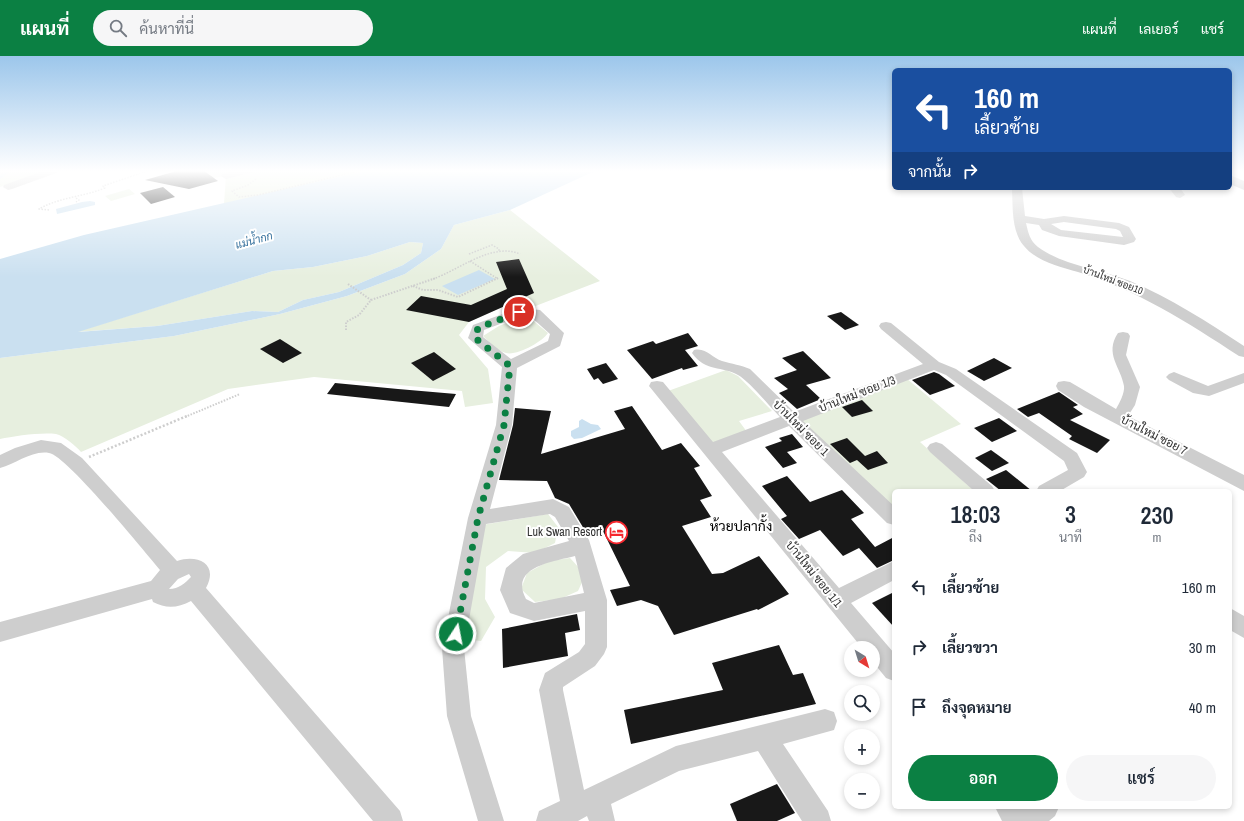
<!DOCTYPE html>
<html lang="th">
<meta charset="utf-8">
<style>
:root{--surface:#fff;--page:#f6f6f7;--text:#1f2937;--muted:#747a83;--accent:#0b8043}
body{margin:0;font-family:"Archivo Narrow",Sarabun,sans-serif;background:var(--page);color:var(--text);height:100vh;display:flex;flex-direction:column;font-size:15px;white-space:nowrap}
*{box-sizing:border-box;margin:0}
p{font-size:13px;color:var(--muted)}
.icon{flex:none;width:22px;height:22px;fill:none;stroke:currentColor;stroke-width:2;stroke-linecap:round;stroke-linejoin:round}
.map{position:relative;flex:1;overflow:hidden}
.drawer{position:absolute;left:892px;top:433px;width:340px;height:320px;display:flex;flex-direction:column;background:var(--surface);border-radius:6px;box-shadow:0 2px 6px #0003}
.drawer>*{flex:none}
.banner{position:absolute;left:892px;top:12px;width:340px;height:122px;border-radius:6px;box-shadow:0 2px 6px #0003;background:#1a4fa0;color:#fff;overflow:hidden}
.needle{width:26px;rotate:142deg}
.controls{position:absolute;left:844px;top:585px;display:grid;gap:8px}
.controls a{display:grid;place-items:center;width:36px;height:36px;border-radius:50%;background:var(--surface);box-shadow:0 2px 6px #0003;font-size:20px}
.pin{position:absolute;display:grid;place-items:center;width:34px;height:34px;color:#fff;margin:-17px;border:2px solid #fff;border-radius:50%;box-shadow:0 1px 4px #0007}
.me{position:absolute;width:44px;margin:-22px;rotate:11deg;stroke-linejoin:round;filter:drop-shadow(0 0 3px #0008)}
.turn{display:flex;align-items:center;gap:14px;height:84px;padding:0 16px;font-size:18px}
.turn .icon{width:52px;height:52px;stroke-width:2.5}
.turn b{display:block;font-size:28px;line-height:34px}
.then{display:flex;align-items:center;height:38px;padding:0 16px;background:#0003;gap:8px;font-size:15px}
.eta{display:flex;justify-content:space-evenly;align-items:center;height:68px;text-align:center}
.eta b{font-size:24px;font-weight:600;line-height:28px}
.button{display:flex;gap:8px;margin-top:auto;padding:8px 16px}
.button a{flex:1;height:46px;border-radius:24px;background:var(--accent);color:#fff;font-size:16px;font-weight:600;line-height:46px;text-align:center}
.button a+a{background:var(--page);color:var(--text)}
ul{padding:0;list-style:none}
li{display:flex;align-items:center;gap:12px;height:60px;padding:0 16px}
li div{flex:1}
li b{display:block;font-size:15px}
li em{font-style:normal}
header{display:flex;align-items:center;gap:24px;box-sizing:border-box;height:56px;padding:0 20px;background:var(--accent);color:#fff}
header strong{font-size:19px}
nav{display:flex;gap:22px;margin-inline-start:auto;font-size:14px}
.search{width:280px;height:36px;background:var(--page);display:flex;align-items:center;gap:10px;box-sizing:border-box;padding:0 14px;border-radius:22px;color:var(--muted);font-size:15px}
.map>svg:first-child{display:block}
.green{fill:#e7efdf}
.water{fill:#cae0f0;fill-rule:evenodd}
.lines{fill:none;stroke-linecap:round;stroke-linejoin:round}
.stream{stroke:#cae0f0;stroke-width:3}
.building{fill:#181818}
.path-far2{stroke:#cecece;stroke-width:1.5;stroke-dasharray:1.5 1.5;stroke-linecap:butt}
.path-far1{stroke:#cecece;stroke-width:2;stroke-dasharray:1.5 1.5;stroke-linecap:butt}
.path{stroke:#cecece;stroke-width:2.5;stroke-dasharray:2 2;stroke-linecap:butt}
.minor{fill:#cecece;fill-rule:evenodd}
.major{fill:#a9a9a9;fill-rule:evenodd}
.route{stroke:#0b8043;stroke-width:7;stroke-dasharray:0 12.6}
.labels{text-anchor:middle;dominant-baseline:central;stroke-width:4;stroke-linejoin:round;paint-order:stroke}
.far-street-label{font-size:10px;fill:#313131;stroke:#fff}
.far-water-label{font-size:11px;font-style:italic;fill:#36719d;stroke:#fff}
.street-label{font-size:12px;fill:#313131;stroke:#fff}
.poi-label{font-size:12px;fill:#313131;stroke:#fff;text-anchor:end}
.quarter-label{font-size:14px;fill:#000;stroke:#fff}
</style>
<header>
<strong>แผนที่</strong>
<div class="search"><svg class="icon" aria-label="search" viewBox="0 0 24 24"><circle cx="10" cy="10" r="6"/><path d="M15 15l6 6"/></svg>ค้นหาที่นี่</div>
<nav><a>แผนที่</a><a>เลเยอร์</a><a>แชร์</a></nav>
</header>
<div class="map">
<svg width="1244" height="765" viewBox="0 0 1244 765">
<rect width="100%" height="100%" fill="#fff"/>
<g class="green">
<polygon points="0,114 47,114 0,131"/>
<polygon points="203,114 369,114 224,148 226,120 212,122"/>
<polygon points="129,133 135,138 111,145 105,140"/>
<path d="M510 154 600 225 533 251 522 242 469 266 459 279 488 313 493 347 465 351 462 335 314 321 228 333 81 396C76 390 64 380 56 378 42 376 14 380 0 383V302L174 280 280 258 347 240 405 218 441 193 454 169Z"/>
<polygon points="410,186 423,187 421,197 403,209 339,236 303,244 278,256 252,255 157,270 76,276 273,215 313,211 367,200"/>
<path d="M521 261 531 263 548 277C542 286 517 300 506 297 496 294 490 287 483 280L499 270Z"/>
<polygon points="726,314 738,320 772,355 739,365 747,376 713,390 668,335"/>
<polygon points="906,322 961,368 920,386 974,435 894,435 894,457 796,365"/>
<polygon points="548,458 558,471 555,487 535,497 508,495 486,511 485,543 495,561 481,585 463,583 482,469"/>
<polygon points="570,502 580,513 583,524 578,535 560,543 535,546 521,533 527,517 549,505"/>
</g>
<g class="water">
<path d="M369 114H597L510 154 454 169 441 193 405 218 347 240 280 258 174 280 0 302V203L84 179ZM410 186 423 187 421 197 403 209 339 236 303 244 278 256 252 255 157 270 78 276 273 215 313 211 367 200Z"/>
<polygon points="90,145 95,146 95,149 57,158 56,153 82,146"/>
<polygon points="479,214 495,223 458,239 442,230"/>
<polygon points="582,363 591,368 598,369 601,373 582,382 574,383 571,380 571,375 579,371 579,365"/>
</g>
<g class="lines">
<polyline class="stream" points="0,121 10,114"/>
</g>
<g class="building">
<polygon points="180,114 203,114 218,125 189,133 145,124"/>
<polygon points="163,131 175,141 151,148 140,137"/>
<polygon points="519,203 534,237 469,266 406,254 421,240 471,249 507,233 496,206"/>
<polygon points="841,256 859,269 845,274 827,260"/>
<polygon points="688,277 698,290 685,294 698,310 683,314 682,312 652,323 627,294 653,285 656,288"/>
<polygon points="280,283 302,297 283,307 260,293"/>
<polygon points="803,295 831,322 806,329 821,343 797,353 779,337 788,333 774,322 797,314 782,302"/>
<polygon points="434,296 456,313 433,325 411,307"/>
<polygon points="994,302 1012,312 984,325 967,315"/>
<polygon points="606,307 618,323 603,328 598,322 594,324 587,313"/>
<polygon points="934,316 939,318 955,330 930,339 912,324"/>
<polygon points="335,327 398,333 456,338 449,351 327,338"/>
<polygon points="1059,336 1078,349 1073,351 1083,358 1070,364 1110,384 1097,397 1069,383 1072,380 1039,357 1028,361 1017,353"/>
<polygon points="862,344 873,355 852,361 842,351"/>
<polygon points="632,350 662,394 681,387 700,410 694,412 712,440 700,444 711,461 682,470 712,518 723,517 759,500 789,538 758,554 757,553 674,579 658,550 641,544 617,550 610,534 630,530 602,473 587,478 569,448 555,442 547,425 499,424 513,369 515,352 551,355 541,398 625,373 614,355"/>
<polygon points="999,362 1017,375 992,386 974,372"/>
<polygon points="792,378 803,391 787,396 797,407 783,412 765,391 782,385 779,382"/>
<polygon points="847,382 865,400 877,395 888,407 868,414 857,404 850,407 830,388"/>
<polygon points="991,394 1009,407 992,415 975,402"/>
<polygon points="1006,414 1032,435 1001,435 986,423"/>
<polygon points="787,420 810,446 842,434 864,457 851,463 875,491 894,481 894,504 877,512 859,492 843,500 820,474 799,483 781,463 787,460 762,430"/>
<polygon points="894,536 894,571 872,547"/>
<polygon points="577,558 580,574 565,577 568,600 503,612 502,573"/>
<polygon points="779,589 793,619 803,617 816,648 631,688 624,654 723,634 712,607"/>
<polygon points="777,728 795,757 777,765 737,765 730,748"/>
</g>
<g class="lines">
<g class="path-far2">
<polyline points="256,123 248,129 232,135 239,141 258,139 363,114"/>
<polyline points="76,142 79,144 76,146"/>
<path d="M49 154 39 153C60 141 83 141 105 132L103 130 147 115"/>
<polyline points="469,198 492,189 499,193 499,195"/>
<polyline points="470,205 498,223"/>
<path d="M433 223C459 214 492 186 520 198"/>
</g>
<g class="path-far1">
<polyline points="348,228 371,244"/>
<polyline points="413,230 423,234 438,234 458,241 498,222"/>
<polyline points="346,274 346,266 359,259 371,244 436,222"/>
<polyline points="185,361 240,338"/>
</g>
<polyline class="path" points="89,401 187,360"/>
<g class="minor">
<polygon points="46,114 60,114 59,116 12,133 8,134 3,131 4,129"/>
<polygon points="238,114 255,114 254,116 226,123 221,120 222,118"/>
<path d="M1012 132H1022L1025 160 1044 163 1064 160 1119 167 1129 171 1136 183 1134 186 1124 189 1059 180 1042 174 1039 169 1026 167C1028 176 1030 185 1038 191 1062 209 1102 214 1130 225 1171 242 1207 266 1244 290V301L1239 300C1187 266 1137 234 1078 216 1060 211 1036 205 1024 190 1011 175 1013 151 1012 132ZM1064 166 1116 173 1120 175 1123 181 1061 174 1051 168Z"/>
<polygon points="1169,132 1180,132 1185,139 1180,142 1176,141"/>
<path d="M519 252 540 254 564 277 560 290 517 312 512 369 490 453 553 443 569 451 589 484 607 544V591L604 598 595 610 563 631V634L584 734 676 690 825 653 834 656 837 665 834 674 783 688 828 755 831 765H802L758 695 679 715 611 748 615 765H589L587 760 578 765H536L539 755 560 745 539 634 545 617 579 596 585 588V555L534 565 510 557 500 534 506 512 523 498 569 485 555 461 550 458 486 468 464 592 471 660 504 765H478L447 660 442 592 468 462 496 369 502 311 468 282 473 269ZM521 260 531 261 550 278 548 285 511 303 483 281 484 274ZM575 500 584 537 534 547 526 543C509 511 552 506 575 500Z"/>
<path d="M886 266 891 267 939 306 956 313 1077 397 1087 416 1084 421 1060 435H1036L1039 430 1068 414 1064 405 946 319 934 314 803 365 894 450V469L887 467 789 370 722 396 839 532 894 505V524L851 547 894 597V625L886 622 873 606V592H862L649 330 651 326 657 325 663 326 713 386 780 361C769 350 750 326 738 319 723 310 705 316 692 297L694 294C706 291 712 302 722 305 732 308 741 309 750 313L794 356 923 308 881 273 879 270 881 267Z"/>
<path d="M1123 276 1128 277 1130 280 1126 299 1140 331 1135 349 1128 360 1244 419V435L1084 351 1058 334 1056 330 1058 326 1064 325 1070 326 1116 353C1119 348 1125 337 1124 330 1121 311 1104 298 1118 277Z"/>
<polygon points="1174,316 1208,330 1244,317 1244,327 1209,340 1193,337 1169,324 1166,321 1169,318"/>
<path d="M41 384 61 387 82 402 177 505C198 498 219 508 206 532L400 755 403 765H373L191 545C178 552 166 553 153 546L152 543 0 586V566L151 525 160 514C144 495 66 399 49 397 32 394 16 408 0 412V399L15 392ZM189 518 191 521C185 527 179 533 169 533L178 523Z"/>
<polygon points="936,386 942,388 992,430 995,435 974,435 930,396 927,392 930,388"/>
<polygon points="1230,552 1244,560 1244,582 1230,574"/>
<polygon points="995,751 1059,751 1055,760 1049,765 1002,765"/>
</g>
<polygon class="major" points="1230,119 1244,125 1244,134 1230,128"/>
</g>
<linearGradient id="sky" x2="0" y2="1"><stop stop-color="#9cc6eb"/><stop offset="0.52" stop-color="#fff"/><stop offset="1" stop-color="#fff" stop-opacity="0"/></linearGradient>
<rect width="1244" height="221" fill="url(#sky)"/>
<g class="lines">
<polyline class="route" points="456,578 478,462 504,369 510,310 475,282 478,272 519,256"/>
</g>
<defs>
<symbol id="hotel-ring" viewBox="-11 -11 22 22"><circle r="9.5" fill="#fff" stroke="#f6262d" stroke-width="1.5"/><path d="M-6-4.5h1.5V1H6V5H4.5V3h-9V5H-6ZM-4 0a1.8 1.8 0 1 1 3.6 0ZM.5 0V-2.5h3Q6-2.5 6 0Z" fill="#f6262d"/></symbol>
</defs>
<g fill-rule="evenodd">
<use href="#hotel-ring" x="604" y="464" width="25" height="25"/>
</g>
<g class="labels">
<g class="far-street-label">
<text transform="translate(1113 224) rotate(21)">บ้านใหม่ ซอย10</text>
</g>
<g class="far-water-label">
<text transform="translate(254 184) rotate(-15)">แม่น้ำกก</text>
</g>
<g class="street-label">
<text transform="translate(857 338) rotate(-21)">บ้านใหม่ ซอย 1/3</text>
<text transform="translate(801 372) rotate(45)">บ้านใหม่ ซอย 1</text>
<text transform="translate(1154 379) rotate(27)">บ้านใหม่ ซอย 7</text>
<text transform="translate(814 518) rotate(51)">บ้านใหม่ ซอย 1/1</text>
</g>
<g class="poi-label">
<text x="602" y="476">Luk Swan Resort</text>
</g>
<g class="quarter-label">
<text x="741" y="470">ห้วยปลากั้ง</text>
</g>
</g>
</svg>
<div class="controls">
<a><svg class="needle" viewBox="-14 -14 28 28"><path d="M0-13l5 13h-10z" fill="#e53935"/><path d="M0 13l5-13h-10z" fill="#747a83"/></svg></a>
<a><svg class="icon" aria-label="search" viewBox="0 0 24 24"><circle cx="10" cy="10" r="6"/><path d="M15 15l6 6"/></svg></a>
<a>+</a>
<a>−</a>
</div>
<div class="pin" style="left:519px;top:256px;background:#d93025"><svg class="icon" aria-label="arrive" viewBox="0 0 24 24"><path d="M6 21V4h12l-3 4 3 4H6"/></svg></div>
<svg class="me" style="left:456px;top:578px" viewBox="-20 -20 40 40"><circle r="17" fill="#0b8043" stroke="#fff" stroke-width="3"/><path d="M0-11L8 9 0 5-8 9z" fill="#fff"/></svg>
<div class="banner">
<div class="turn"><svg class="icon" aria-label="left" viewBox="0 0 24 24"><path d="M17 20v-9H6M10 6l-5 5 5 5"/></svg><div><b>160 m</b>เลี้ยวซ้าย</div></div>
<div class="then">จากนั้น<svg class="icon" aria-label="right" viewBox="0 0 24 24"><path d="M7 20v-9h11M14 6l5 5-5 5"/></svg></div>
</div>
<section class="drawer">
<div class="eta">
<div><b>18:03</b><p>ถึง</p></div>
<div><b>3</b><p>นาที</p></div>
<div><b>230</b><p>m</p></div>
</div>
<ul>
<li><svg class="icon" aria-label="left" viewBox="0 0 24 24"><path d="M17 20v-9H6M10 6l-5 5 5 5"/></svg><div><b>เลี้ยวซ้าย</b></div><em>160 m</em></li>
<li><svg class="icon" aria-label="right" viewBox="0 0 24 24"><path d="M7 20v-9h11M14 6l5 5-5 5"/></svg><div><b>เลี้ยวขวา</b></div><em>30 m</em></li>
<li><svg class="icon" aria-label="arrive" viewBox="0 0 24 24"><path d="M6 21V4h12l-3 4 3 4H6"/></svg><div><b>ถึงจุดหมาย</b></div><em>40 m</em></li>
</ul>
<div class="button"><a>ออก</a><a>แชร์</a></div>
</section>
</div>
